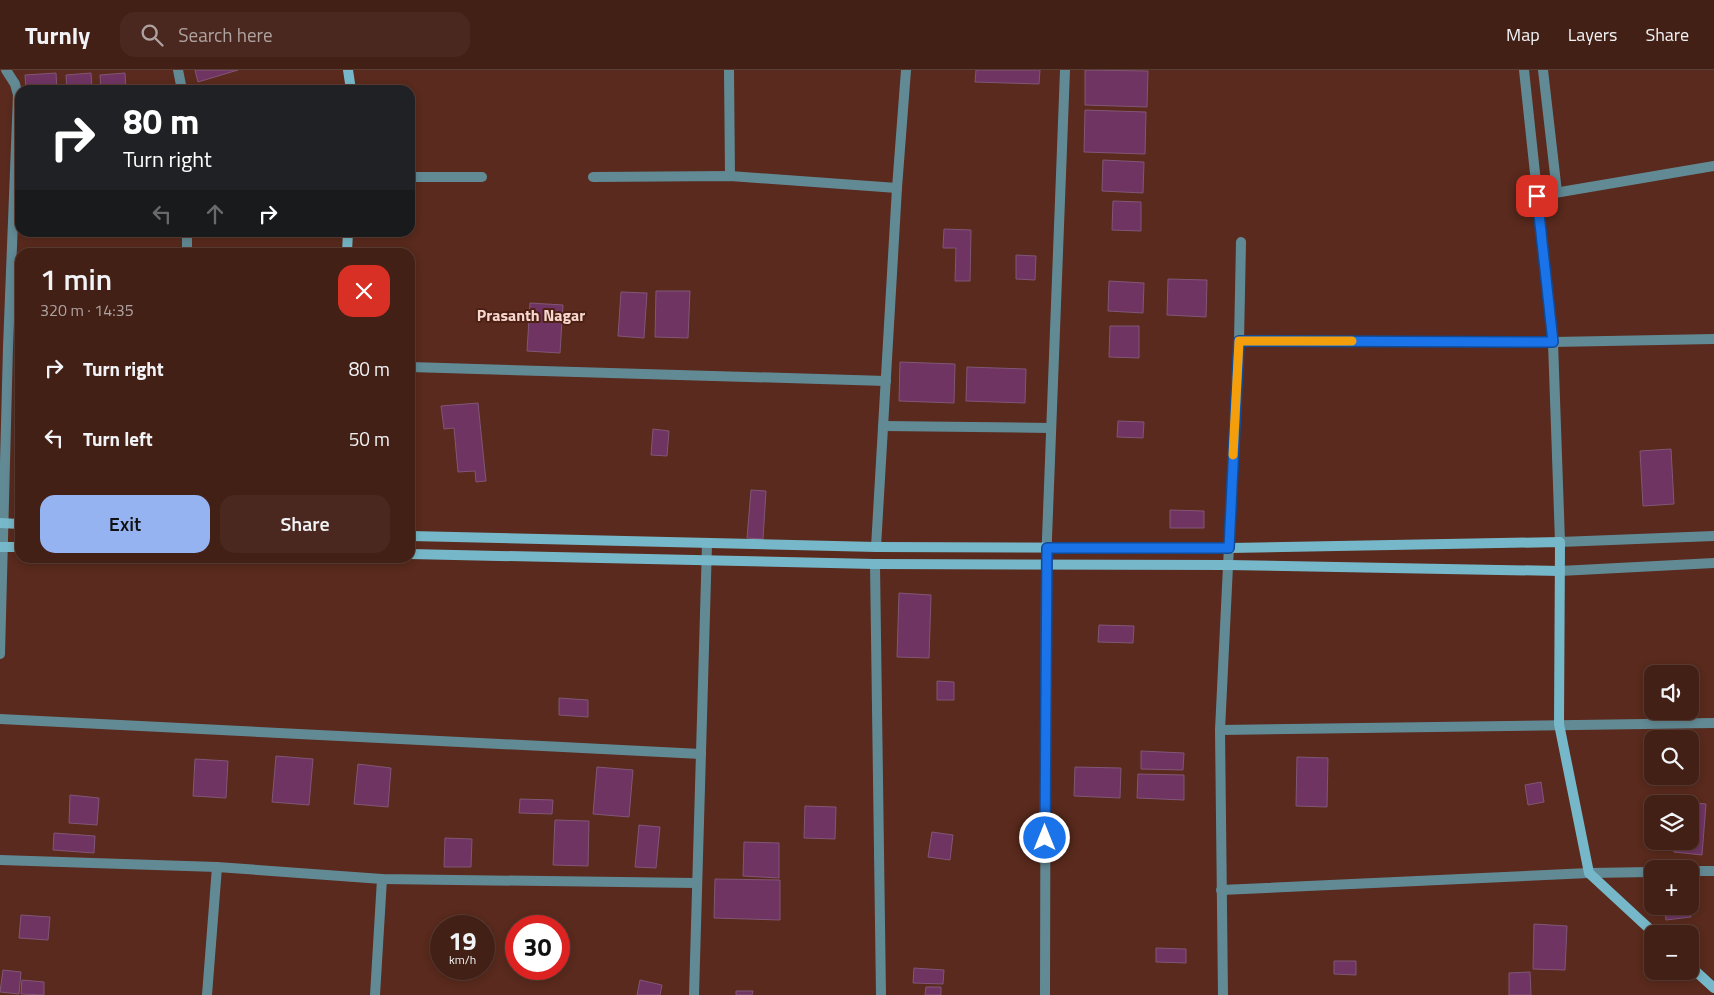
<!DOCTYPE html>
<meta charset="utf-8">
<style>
:root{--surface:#432016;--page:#4a281f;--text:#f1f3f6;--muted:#afa3a1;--line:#5b3e35;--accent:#95b2f1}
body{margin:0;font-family:"Titillium Web",sans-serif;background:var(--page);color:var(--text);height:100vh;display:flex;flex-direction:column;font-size:19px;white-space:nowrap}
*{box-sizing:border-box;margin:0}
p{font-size:16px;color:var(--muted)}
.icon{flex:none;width:28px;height:28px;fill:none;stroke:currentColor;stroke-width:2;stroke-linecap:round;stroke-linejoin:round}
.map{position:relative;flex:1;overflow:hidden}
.details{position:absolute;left:15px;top:178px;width:400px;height:315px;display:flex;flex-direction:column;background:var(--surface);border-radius:15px;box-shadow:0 2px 8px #0003,0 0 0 1px var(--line)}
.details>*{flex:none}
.hud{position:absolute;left:15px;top:15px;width:400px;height:152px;border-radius:15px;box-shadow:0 2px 8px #0003,0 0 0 1px var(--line);background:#202124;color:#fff;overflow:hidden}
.buttons{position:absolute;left:1644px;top:595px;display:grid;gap:10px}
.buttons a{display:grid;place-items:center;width:55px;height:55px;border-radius:10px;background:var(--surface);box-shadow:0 2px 8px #0003,0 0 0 1px var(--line);font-size:25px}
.speed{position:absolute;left:430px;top:845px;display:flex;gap:10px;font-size:25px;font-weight:700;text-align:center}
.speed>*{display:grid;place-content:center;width:65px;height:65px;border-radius:50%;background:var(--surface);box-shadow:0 2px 8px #0003,0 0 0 1px var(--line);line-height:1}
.speed small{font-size:12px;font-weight:400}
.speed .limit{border:8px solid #d22;background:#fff;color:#111}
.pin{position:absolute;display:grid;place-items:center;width:42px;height:42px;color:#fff;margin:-21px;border-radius:10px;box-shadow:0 2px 8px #0006}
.me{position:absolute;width:55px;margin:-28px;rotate:0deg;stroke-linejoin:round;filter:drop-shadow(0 0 4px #0008)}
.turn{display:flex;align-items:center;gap:18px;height:105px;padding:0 25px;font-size:22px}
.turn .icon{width:65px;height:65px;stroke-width:2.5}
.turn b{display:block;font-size:35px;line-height:42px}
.lanes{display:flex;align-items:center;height:48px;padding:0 25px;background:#0003;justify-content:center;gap:25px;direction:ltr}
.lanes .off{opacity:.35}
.round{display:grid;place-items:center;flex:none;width:52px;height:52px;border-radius:15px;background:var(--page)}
.overview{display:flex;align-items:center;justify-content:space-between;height:85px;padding:0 25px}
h1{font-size:30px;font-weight:600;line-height:38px}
.action{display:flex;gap:10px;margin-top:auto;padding:10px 25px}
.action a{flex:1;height:58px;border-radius:15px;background:var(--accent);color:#111;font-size:20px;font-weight:600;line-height:58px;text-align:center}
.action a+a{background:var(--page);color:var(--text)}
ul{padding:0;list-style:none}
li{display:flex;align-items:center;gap:15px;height:70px;padding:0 25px}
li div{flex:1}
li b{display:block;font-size:19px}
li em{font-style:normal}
header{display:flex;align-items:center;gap:30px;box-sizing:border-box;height:70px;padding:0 25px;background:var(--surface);border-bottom:1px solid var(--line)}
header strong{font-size:24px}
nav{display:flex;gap:28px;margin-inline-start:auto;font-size:18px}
.search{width:350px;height:45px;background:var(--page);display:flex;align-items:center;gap:12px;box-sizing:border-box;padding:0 18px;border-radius:15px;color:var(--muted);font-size:19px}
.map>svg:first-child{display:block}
.building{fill:#6f3462;stroke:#815676}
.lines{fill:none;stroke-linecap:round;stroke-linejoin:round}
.street{stroke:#628a95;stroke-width:10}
.secondary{stroke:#76b8c9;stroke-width:10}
.route-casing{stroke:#114b97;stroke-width:12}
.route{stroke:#1a73e8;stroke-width:9}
.slow{stroke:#f59e0b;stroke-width:9}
.labels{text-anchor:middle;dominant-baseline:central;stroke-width:4;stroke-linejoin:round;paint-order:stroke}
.neighbourhood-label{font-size:16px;font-weight:bold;fill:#f7d8d0;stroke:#4d2013}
</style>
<header>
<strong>Turnly</strong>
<div class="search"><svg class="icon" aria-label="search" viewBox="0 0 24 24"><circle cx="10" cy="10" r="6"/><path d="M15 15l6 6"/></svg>Search here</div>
<nav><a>Map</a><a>Layers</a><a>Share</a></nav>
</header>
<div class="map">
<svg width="1714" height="925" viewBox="0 0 1714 925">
<rect width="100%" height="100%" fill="#592a1d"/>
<g class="building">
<polygon points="195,0 238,0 198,12"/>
<polygon points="976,0 1040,0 1039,14 975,12"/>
<polygon points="1085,0 1148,1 1147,37 1085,35"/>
<polygon points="56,3 57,20 26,20 25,5"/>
<polygon points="91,3 92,20 67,20 66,5"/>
<polygon points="125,3 126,20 101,20 100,5"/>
<polygon points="1085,40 1146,42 1145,84 1084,82"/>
<polygon points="1103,90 1144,92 1143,123 1102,121"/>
<polygon points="1113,131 1141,132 1141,161 1112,160"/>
<polygon points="944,159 971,160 970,211 955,211 956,178 943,178"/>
<polygon points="1016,185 1036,186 1035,210 1016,209"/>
<polygon points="1168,209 1207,210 1206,247 1167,245"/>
<polygon points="1109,211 1144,213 1143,243 1108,241"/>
<polygon points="656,221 690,221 688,268 655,267"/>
<polygon points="621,222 647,223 644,268 618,266"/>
<polygon points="530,233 563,235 560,283 527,281"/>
<polygon points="1110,256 1139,256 1139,288 1109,287"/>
<polygon points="900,292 955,294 954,333 899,331"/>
<polygon points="967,297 1026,299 1025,333 966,331"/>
<polygon points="478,333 486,411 476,412 475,401 458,402 454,358 444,359 441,336"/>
<polygon points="1118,351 1144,352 1143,368 1117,367"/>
<polygon points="653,359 669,361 667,386 651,385"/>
<polygon points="1671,379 1674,434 1643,436 1640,381"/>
<polygon points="751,420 766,421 763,469 747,468"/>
<polygon points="1170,440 1204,441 1204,458 1170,458"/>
<polygon points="899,523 931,525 929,588 897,587"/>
<polygon points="1099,555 1134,556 1133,573 1098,572"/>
<polygon points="937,611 954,612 954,630 937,630"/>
<polygon points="559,628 588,630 588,647 559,645"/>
<polygon points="1141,681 1184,683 1183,700 1141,699"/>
<polygon points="276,686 313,689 309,735 272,732"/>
<polygon points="1297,687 1328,688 1327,737 1296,736"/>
<polygon points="195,689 228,691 226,728 193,726"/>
<polygon points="358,694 391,698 388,737 354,734"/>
<polygon points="597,697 633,700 629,747 593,744"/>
<polygon points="1075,697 1121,698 1120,728 1074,726"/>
<polygon points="1138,704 1184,705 1184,730 1137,728"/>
<polygon points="1541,712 1544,732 1528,735 1525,715"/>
<polygon points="70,725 99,728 97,755 69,753"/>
<polygon points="520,729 553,730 552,744 519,743"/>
<polygon points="1678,731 1706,734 1702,785 1674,782 1675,771 1690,771 1690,734 1678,734"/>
<polygon points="805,736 836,737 835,769 804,768"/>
<polygon points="555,750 589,751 588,796 553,795"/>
<polygon points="639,755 660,757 656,798 635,797"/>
<polygon points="932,762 953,765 950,790 928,787"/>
<polygon points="54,763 95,766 94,783 53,780"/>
<polygon points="445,768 472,769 471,797 444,797"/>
<polygon points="744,772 779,773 779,808 743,806"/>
<polygon points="715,809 780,810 780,850 714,848"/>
<polygon points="1664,836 1690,836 1691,847 1666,850"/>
<polygon points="21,845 50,847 48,870 19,868"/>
<polygon points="1534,854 1567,856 1565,900 1533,899"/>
<polygon points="1156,878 1186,879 1186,893 1156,892"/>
<polygon points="1334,891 1356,891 1356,905 1334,904"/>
<polygon points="914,898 944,900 943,914 913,913"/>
<polygon points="3,900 21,902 19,924 0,922"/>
<polygon points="1530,902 1531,925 1509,925 1509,903"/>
<polygon points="22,910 44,912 44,925 21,924"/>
<polygon points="640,910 662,915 660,925 637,925"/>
<polygon points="926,917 941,917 941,925 925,925"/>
<polygon points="736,921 753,921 752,925 736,925"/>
</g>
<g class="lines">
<g class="street">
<polyline points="178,0 182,20"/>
<polyline points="729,0 730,106"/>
<polyline points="1524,0 1553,272 1560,472 1714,466"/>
<polyline points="1543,0 1557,122"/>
<polyline points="410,107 482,107"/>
<polyline points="593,107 730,106 897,118"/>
<polyline points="1537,126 1714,96"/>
<polyline points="187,182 187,162"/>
<polyline points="1239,271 1553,272 1714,269"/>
<polyline points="410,297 886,311"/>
<polyline points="883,356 1051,358"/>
<polyline points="876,477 897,118 906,0"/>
<polyline points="875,494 881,925"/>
<polyline points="1560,501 1714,493"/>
<polyline points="0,584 8,277 18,25 15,14 6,0"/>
<polyline points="0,649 701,684"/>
<polyline points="1220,660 1714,653"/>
<polyline points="0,790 217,797 382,809 697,813"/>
<polyline points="1690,801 1714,801"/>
<polyline points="1221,820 1589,803 1652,802"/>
<polyline points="207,925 217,797"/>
<polyline points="375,925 382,809"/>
<polyline points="694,925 707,474"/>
<polyline points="1045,925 1046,494 1065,0"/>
<polyline points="1223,925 1220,660 1239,271 1241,172"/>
</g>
<g class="secondary">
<polyline points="348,0 351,20"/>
<polyline points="347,182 348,162"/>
<polyline points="0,453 20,454"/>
<polyline points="410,466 876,477 1229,478 1560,472 1559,654 1589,803 1655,864"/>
<polyline points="0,477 20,477"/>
<polyline points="410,484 875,494 1228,495 1560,501"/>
<polyline points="1690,896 1714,918"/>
</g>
</g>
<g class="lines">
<defs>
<polyline id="route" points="1045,768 1047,478 1229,478 1239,271 1553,272 1537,126"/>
</defs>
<use href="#route" class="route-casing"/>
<use href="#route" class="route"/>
<polyline class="slow" points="1233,385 1239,271 1352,271"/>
</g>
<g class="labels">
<g class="neighbourhood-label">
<text x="531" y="245">Prasanth Nagar</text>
</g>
</g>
</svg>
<div class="buttons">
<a><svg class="icon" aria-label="sound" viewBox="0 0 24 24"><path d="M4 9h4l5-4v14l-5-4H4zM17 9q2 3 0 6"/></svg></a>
<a><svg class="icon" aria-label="search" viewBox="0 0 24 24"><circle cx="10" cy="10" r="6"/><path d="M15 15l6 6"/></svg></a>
<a><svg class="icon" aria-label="layers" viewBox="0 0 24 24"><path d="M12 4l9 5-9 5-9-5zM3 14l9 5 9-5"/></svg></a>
<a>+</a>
<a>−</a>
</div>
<div class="speed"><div>19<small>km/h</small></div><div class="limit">30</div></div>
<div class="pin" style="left:1537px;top:126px;background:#d93025"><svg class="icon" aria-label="arrive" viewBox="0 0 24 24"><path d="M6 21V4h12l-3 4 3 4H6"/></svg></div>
<svg class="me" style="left:1045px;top:768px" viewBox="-20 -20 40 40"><circle r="17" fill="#1a73e8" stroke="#fff" stroke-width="3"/><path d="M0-11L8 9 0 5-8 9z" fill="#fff"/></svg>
<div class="hud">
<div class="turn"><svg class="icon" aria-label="right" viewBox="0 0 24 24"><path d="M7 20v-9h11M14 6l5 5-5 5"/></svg><div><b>80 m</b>Turn right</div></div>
<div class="lanes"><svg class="icon off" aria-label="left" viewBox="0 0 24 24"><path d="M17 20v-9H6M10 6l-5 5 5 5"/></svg><svg class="icon off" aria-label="ahead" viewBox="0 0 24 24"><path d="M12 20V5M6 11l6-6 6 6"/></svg><svg class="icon" aria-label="right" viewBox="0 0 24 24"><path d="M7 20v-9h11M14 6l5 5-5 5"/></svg></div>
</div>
<section class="details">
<div class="overview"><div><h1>1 min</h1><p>320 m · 14:35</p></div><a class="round" style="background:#d93025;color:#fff"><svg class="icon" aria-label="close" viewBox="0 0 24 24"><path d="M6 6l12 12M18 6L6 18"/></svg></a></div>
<ul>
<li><svg class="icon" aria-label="right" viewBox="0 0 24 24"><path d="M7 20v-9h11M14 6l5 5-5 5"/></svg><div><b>Turn right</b></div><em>80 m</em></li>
<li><svg class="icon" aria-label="left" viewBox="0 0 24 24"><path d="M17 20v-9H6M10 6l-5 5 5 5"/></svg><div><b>Turn left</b></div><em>50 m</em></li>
</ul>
<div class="action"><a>Exit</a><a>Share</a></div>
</section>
</div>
